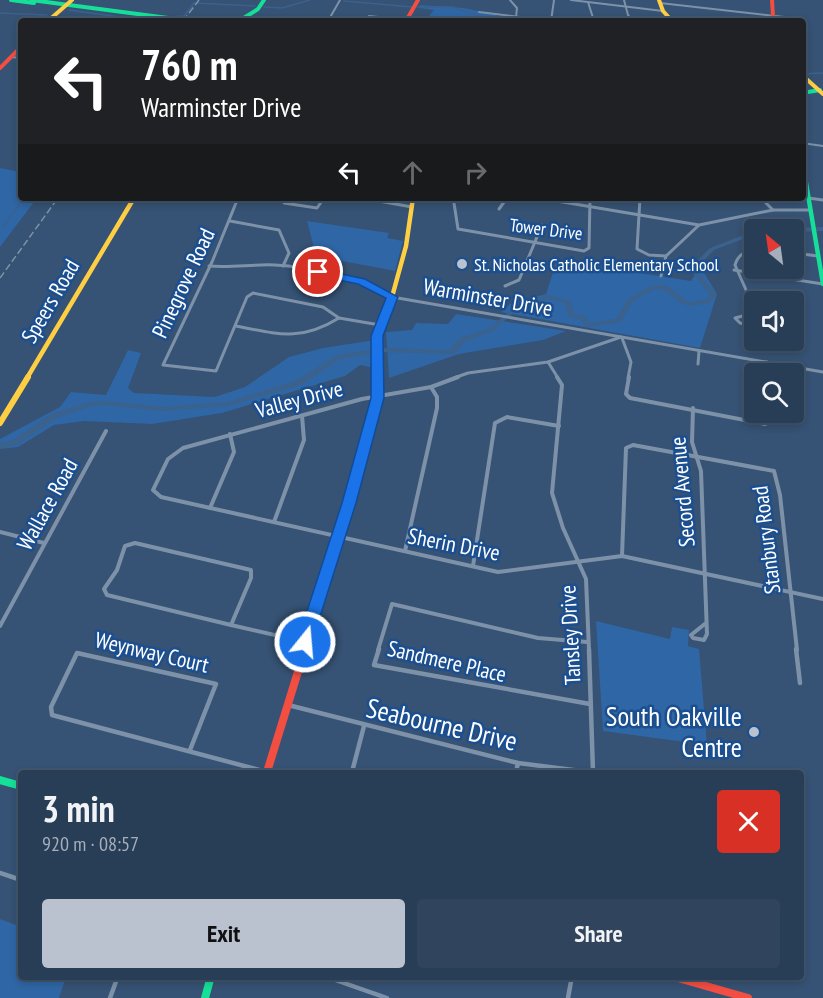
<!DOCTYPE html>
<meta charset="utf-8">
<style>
:root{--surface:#283e57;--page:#30455d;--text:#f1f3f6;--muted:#a5aeba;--line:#44576d;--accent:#b9c2ce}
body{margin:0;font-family:"PT Sans Narrow",sans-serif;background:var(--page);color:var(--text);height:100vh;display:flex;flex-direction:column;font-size:22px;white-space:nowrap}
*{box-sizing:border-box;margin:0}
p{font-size:20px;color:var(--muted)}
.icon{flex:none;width:33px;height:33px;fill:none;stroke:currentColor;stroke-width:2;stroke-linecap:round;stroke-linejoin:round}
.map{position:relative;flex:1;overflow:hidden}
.details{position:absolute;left:18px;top:770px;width:786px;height:210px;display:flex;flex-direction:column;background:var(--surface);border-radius:6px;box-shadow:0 3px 9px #0003,0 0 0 2px var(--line)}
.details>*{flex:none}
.top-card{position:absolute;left:18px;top:18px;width:788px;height:183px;border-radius:6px;box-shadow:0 3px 9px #0003,0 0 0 2px var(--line);background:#202124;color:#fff;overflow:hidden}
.needle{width:39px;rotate:331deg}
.tools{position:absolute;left:744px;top:219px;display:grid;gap:12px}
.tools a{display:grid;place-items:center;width:60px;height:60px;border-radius:6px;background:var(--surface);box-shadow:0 3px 9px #0003,0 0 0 2px var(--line);font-size:30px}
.pin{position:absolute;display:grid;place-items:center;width:51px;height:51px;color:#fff;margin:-26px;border:3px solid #fff;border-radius:50%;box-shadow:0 2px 6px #0007}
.me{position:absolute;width:66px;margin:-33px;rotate:17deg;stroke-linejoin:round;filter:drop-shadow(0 0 4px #0008)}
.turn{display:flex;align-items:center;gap:21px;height:126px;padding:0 24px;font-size:27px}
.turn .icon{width:78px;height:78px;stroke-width:2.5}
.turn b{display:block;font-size:42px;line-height:51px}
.lanes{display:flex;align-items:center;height:57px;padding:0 24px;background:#0003;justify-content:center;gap:30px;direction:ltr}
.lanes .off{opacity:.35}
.round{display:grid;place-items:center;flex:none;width:63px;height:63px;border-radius:6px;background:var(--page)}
.overview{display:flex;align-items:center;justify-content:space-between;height:102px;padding:0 24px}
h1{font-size:36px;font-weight:600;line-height:45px}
.action{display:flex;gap:12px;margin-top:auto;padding:12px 24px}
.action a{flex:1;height:69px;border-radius:6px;background:var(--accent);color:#111;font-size:24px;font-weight:600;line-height:69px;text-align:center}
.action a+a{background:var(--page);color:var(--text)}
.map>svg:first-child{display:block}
.green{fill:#2f66a5}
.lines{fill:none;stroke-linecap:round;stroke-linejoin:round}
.stream{stroke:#3b618d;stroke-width:1.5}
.river{fill:#3b618d;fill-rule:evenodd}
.street-far3{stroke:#7d92a8;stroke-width:2}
.street-far2{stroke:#7d92a8;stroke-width:3}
.street-far1{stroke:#7d92a8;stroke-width:4}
.street{stroke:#7d92a8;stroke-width:4.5}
.fast-far2{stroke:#16e098;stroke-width:4}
.fast-far1{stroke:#16e098;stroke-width:4.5}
.fast{stroke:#16e098;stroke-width:8}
.slow-far2{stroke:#ffcf43;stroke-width:4}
.slow-far1{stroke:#ffcf43;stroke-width:4.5}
.slow{stroke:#ffcf43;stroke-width:6}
.jam-far2{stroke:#f24e42;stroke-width:4}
.jam-far1{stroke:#f24e42;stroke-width:6}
.jam{stroke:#f24e42;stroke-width:8}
.rail{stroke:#7e92a7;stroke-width:1.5;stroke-dasharray:7 3;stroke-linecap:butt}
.route{fill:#1a73e8;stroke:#114b97;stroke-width:1.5}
.poi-dot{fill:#b9c2ce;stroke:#1b4f8f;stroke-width:2}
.labels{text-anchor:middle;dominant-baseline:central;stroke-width:5;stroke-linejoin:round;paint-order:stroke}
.far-street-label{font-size:18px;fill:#fff;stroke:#1b4f8f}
.far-poi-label{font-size:18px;fill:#fff;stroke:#1b4f8f;text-anchor:start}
.street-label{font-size:22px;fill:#fff;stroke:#1b4f8f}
.near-poi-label{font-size:27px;fill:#fff;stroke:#1b4f8f;text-anchor:end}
.near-street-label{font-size:27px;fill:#fff;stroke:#1b4f8f}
</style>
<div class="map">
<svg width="823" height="998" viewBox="0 0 823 998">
<rect width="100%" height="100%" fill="#365274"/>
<g class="green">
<polygon points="420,5 464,8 497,15 494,21 429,16 434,10 419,8"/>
<polygon points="0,168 21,172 21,198 37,198 0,247"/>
<polygon points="307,221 389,233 387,238 403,241 395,271 316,256"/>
<polygon points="557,260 691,281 700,266 717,294 700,348 501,312 510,304 546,294"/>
<polygon points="456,314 566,331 543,340 459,354 389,378 386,332 412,330 416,323 448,324"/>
<polygon points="375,340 374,368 360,365 345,376 222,413 152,424 84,421 54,425 18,447 0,449 0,439 60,407 71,392 106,395 128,350 141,353 128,388 134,393 215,397 245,387 289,357 323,348"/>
<polygon points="596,621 670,639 672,627 689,630 688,646 699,649 707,745 603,731"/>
<polygon points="0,919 21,927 21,976 66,977 59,998 0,998"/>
</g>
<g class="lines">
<g class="stream">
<polyline points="344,1 412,7"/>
<polyline points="264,7 282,8 310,0"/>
<polyline points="417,7 452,7 495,21"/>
<polyline points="69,10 148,21"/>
<polyline points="0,13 47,15"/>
<polyline points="168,17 184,16 194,3 255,6"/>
<polyline points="156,21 162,19"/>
<polyline points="803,74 823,73"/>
<polyline points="2,228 24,198"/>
</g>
<g class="river">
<polygon points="823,227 823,231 794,232 794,230 791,230 794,228"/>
<polygon points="754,231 754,235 714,250 699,265 699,273 717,295 709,303 689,306 681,303 664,290 655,289 633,301 621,322 588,327 586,326 580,319 569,317 565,303 548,299 525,304 492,331 464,342 454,354 382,352 340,359 301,385 228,406 162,411 105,405 90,406 57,418 19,444 0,449 0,443 13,440 51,414 89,402 105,401 162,407 228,402 295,381 338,355 382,348 449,350 460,338 488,329 521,302 548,295 570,301 574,314 584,316 590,323 616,319 628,299 645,289 654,285 663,285 669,287 688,302 705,300 710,295 693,273 693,265 710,248"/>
</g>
<g class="street-far3">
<polyline points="510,0 517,8 516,17"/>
<polyline points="571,0 663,11"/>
<polyline points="624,0 628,15 633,21"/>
<polyline points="588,2 594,21"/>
<polyline points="660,3 784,17"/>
<polyline points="479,12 552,21"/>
<polyline points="328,21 340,0"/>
<polyline points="366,21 369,16 406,20"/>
<polyline points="551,21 554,0"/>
<polyline points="11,57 21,58"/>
<polyline points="802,143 823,146"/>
</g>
<g class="street-far2">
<polyline points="238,198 212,262 163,365 216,371 247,297 253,293 323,307 339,318 380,325"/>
<polyline points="283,198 284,203 317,208 324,198"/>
<polyline points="456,198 454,203 458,229 584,251 589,248 590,198"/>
<polyline points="539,198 699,225 773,210 809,210"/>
<polyline points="640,198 637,249 649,255 666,256"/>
<polyline points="761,198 773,210"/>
<polyline points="808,198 823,200"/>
<polyline points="373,200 412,207"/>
<polyline points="499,209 507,198"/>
<polyline points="230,221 279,230 289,253 283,266"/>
<path d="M754 249C744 252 738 255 735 265L754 308"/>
<polyline points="794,253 818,256"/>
<path d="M209 266C231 268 253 264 275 265 316 267 355 280 392 297L823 372"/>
<polyline points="734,270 823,284"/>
<polyline points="661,276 666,256 698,226"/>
<polyline points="505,286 519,280 542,225"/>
<polyline points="754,313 735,318 740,323 754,326"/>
<path d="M236 326C278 334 300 342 339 318"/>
<polyline points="622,338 631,362 628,378"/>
<polyline points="548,362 558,378"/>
<polyline points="767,362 768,374"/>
<polyline points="698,364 699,351"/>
<polyline points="454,378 468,373 548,362 621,337"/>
</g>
<g class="street-far1">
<polyline points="458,377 431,387 362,399 183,448 168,459 153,490 161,497 498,572 622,556 823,599"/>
<polyline points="557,377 562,385 552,493 563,528 586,579 589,650"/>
<polyline points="629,377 626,394 630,398 765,424 773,421 773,412"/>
<polyline points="693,408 692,442 701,471 707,634 704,640 693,638 691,635 706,623"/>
<polyline points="210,508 234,452 230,434"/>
<polyline points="274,522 304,440 302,416"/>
<polyline points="0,532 44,543"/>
<polygon points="135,543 251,570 251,578 231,625 107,595 104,589 117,570 125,546"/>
<polyline points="405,551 437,408 437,397 431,387"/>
<polyline points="622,556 626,448 633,445 774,471 780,495 797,650"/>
<polyline points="473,566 495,423 507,417 559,426"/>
<polyline points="231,625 305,642"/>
<polyline points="0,626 106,431"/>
<polyline points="378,650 392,604 538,638 587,642"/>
</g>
<g class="street">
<polyline points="379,649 374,665 590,704"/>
<polyline points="589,649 593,772"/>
<polyline points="796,649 800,683"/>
<polyline points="288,705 518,763 589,772"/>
<polyline points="190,750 216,684 77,653 51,707 52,715 267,772"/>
<polyline points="352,772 364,726"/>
<polyline points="516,772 518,763"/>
<polyline points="0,873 21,880"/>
<polyline points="324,976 387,998"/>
<polyline points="110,998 118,976"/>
<polyline points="568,998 572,976"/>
</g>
<g class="fast-far2">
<polyline points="11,0 34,3"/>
<polyline points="31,0 191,21"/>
<polyline points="239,21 258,9 264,0"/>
<polyline points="802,93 820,90"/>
<polyline points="802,159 803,166"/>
</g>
<polyline class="fast-far1" points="803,165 823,284"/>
<g class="fast">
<polyline points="0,780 21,786"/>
<polyline points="205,998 211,976"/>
</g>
<g class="slow-far2">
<polyline points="659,0 663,11 672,21"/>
<polyline points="48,21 72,0"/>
<polyline points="802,75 823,94"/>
</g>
<g class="slow-far1">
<polyline points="27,378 134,198"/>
<polyline points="377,378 377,336 392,297 406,246 413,198"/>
</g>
<g class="slow">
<polyline points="0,423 28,377"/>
<polyline points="352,493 377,398 377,377"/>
</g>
<g class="jam-far2">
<polyline points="772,0 773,16 777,21"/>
<polyline points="406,21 418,0"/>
<polyline points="0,68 21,47"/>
</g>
<polyline class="jam-far1" points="304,650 352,493"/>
<g class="jam">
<polyline points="267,772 305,649"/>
<polyline points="671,976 748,998"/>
</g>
<g class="rail">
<polyline points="183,21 199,0"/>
<polyline points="0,278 58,198"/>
</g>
</g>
<polygon class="route" points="318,269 365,279 398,297 383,336 384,398 356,503 312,642 305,648 297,642 342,503 371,398 371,336 386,298 358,284 314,275 314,270"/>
<g class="poi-dot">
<circle cx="462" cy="264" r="6"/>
<circle cx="754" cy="732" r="6"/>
</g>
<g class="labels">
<g class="far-street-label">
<text transform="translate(546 229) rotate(7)">Tower Drive</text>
</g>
<g class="far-poi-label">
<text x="474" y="264">St. Nicholas Catholic Elementary School</text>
</g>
<g class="street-label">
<text transform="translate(183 283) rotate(-65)">Pinegrove Road</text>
<text transform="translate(488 297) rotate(10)">Warminster Drive</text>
<text transform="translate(50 301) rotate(-60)">Speers Road</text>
<text transform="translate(299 399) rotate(-15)">Valley Drive</text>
<text transform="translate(682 492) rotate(-95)">Secord Avenue</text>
<text transform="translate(47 504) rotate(-61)">Wallace Road</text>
<text transform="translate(766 540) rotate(-97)">Stanbury Road</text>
<text transform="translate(454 544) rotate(11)">Sherin Drive</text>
<text transform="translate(570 635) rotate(-93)">Tansley Drive</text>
<text transform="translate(152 652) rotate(13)">Weynway Court</text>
<text transform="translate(447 661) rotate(13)">Sandmere Place</text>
</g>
<g class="near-poi-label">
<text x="742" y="716">South Oakville<tspan x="742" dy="31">Centre</tspan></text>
</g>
<g class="near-street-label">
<text transform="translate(442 724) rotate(13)">Seabourne Drive</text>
</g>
</g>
</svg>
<div class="tools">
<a><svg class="needle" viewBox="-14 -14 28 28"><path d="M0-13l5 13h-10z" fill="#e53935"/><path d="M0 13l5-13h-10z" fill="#a5aeba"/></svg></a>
<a><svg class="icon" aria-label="sound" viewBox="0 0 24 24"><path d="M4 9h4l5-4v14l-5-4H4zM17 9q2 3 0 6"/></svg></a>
<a><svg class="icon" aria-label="search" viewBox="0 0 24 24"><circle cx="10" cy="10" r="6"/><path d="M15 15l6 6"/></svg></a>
</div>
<div class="pin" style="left:318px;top:272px;background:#d93025"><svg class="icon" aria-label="arrive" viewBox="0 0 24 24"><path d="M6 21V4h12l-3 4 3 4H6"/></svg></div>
<svg class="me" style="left:305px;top:642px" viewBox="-20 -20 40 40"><circle r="17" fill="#1a73e8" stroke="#fff" stroke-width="3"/><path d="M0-11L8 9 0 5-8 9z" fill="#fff"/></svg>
<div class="top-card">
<div class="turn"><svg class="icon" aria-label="left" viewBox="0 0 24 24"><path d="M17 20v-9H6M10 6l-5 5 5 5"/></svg><div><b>760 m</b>Warminster Drive</div></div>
<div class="lanes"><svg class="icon" aria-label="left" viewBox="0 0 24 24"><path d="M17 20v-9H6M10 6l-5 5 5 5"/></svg><svg class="icon off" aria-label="ahead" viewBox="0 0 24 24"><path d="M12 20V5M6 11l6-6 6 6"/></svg><svg class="icon off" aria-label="right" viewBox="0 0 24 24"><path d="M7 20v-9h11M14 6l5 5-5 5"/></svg></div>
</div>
<section class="details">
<div class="overview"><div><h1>3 min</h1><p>920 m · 08:57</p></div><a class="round" style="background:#d93025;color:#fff"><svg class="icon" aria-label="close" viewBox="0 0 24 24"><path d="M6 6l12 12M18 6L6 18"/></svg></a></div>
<div class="action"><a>Exit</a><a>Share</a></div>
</section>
</div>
